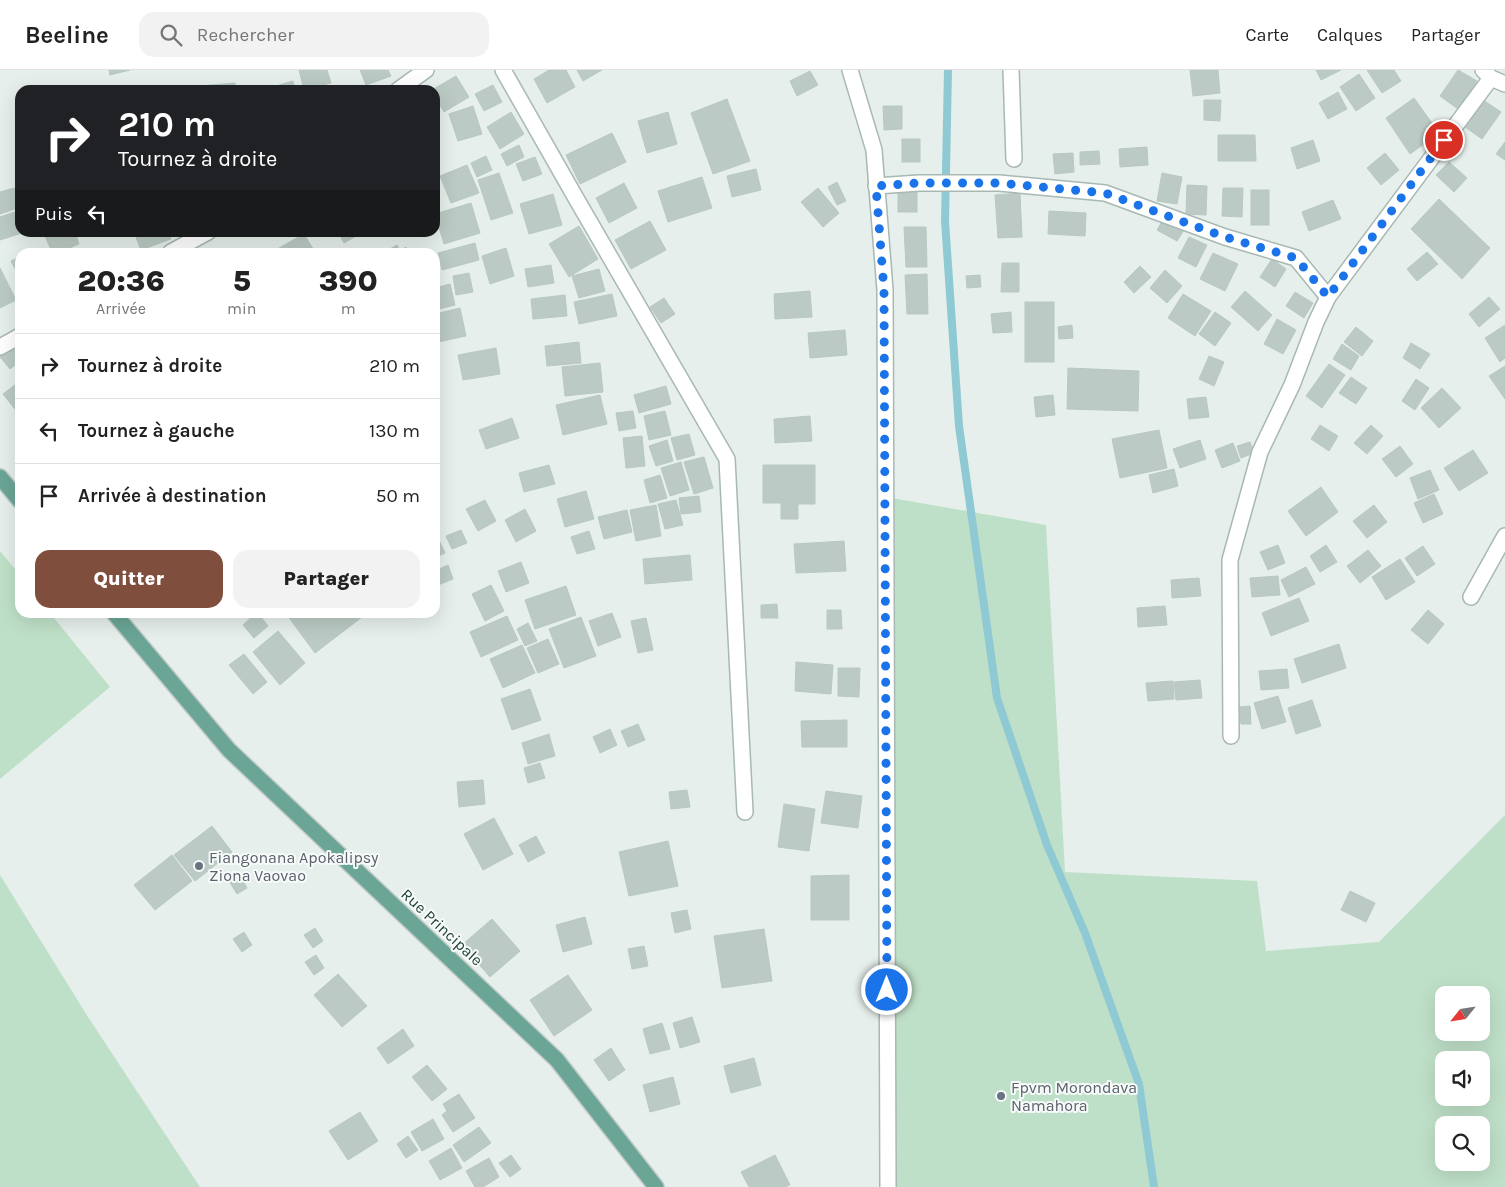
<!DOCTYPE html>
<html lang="fr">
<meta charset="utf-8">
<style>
:root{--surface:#fff;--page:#f2f2f2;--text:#222;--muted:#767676;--line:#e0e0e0;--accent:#804e3d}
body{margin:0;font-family:Karla,sans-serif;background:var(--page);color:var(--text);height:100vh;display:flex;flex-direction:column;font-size:19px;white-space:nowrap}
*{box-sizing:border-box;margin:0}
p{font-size:16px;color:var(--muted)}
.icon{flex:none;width:28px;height:28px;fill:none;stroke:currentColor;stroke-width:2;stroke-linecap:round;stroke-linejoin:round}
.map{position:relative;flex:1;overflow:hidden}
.details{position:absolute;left:15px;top:178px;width:425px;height:370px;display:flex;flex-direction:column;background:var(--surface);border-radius:15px;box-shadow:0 5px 20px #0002}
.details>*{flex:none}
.top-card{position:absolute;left:15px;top:15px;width:425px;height:152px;border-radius:15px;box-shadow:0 5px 20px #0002;background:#202124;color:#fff;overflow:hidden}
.needle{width:32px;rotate:240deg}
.controls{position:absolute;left:1435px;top:916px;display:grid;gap:10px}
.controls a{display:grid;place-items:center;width:55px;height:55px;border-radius:10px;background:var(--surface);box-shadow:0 5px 20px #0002;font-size:25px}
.pin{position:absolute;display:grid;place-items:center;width:42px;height:42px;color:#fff;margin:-21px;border:2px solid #fff;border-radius:50%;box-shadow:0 1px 5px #0007}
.me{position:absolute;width:55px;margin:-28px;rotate:0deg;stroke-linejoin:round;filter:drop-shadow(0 0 4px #0008)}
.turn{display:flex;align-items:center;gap:18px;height:105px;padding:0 20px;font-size:22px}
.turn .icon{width:65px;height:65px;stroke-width:2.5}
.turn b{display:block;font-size:35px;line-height:42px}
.then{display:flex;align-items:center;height:48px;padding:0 20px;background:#0003;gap:10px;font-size:19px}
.eta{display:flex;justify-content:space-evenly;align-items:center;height:85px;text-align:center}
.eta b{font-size:30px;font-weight:800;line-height:35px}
.primary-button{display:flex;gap:10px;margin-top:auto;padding:10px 20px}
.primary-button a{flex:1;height:58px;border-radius:15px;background:var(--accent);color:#fff;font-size:20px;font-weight:800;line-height:58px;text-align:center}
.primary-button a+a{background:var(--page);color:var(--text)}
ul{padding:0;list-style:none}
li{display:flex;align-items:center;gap:15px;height:65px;padding:0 20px;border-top:1px solid var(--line)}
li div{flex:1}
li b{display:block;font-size:19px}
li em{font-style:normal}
header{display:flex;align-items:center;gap:30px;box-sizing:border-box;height:70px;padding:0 25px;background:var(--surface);border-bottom:1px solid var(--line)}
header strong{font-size:24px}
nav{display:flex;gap:28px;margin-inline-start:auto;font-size:18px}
.search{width:350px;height:45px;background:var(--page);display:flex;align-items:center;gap:12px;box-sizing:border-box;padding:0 18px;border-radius:15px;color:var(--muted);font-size:19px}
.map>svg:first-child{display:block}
.green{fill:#bfe0c8;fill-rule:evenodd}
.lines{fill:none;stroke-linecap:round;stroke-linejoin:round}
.stream{stroke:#8ec9d4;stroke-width:8}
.building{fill:#bbcac4;stroke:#b8c9c2}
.minor-casing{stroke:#a8b8b2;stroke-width:18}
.major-casing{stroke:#c2cac8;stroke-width:18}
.minor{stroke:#fff;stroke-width:15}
.major{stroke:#6aa596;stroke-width:15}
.route{stroke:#1a73e8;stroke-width:9;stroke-dasharray:0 16.2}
.worship-dot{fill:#6b7280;stroke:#f7fbf9;stroke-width:2}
.labels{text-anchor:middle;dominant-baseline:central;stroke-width:4;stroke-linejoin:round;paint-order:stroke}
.worship-label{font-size:16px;fill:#5b616d;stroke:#f7fbf9;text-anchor:start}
.street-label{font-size:16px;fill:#24423a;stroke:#f7fbf9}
</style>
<header>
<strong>Beeline</strong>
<div class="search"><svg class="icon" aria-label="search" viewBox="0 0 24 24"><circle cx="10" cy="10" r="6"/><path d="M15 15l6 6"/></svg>Rechercher</div>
<nav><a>Carte</a><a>Calques</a><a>Partager</a></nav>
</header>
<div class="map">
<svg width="1505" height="1117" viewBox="0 0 1505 1117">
<rect width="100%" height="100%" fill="#e6efeb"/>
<g class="green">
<path d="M886 427 1046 455 1065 802 1257 811 1266 881 1379 872 1505 745V1117H888ZM1444 925H1481V962H1444ZM1444 990H1481V1028H1444ZM1444 1055H1481V1092H1444Z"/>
<polygon points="0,481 20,505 20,542 50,543 110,617 0,709"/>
<polygon points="0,805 88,947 200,1117 0,1117"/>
</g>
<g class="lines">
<polyline class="stream" points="948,0 945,151 959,356 997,628 1047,775 1085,863 1139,1014 1154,1117"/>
</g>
<g class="building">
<polygon points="109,0 130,0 110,5"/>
<polygon points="299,0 327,0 331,13 304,20"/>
<polygon points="360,0 388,0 391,6 366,15"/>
<polygon points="549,0 566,0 575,17 547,33 534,9"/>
<polygon points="577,0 602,0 583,11"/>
<polygon points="1190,0 1218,0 1220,23 1193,26"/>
<polygon points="1316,0 1341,0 1321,10"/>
<polygon points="1367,0 1394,0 1401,11 1382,23"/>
<polygon points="1458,0 1477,11 1458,39 1440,26"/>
<polygon points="810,1 818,15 797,26 790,11"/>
<polygon points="1359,4 1375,28 1356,41 1340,17"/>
<polygon points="456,6 469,27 444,42 435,27 435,20 432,20"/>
<polygon points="293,11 295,20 266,20 266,19"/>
<polygon points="235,13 236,20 200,20 199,16"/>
<polygon points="493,15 502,32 484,41 475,24"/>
<polygon points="1338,22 1347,39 1328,49 1319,33"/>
<polygon points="1414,28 1439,63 1410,84 1386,48"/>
<polygon points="727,29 750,91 713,104 691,43"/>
<polygon points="1204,30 1221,30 1220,51 1204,50"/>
<polygon points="1483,30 1501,42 1482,69 1465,57"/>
<polygon points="473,36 482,64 458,71 449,44"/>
<polygon points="883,36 902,36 902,59 884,60"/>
<polygon points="511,42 524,64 500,79 487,57"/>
<polygon points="668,42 677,74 647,83 638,51"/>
<polygon points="612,63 626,92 580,114 566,85"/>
<polygon points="1218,65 1255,65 1256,91 1218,91"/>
<rect x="902" y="69" width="18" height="23"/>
<polygon points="1313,70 1320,91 1297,99 1291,78"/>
<polygon points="1505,72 1505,90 1496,84"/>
<polygon points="519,75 524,87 507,96 501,84"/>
<polygon points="1147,77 1148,95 1120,97 1119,79"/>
<polygon points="1099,81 1100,94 1080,95 1080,82"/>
<polygon points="1073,83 1074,102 1055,104 1053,84"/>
<polygon points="1385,83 1399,100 1381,115 1367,98"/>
<polygon points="486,86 492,100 477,107 471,93"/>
<polygon points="535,87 542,104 523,111 516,94"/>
<polygon points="1449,92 1467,108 1454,122 1436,105"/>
<polygon points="467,95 479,123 451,133 440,106"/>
<polygon points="756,99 761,120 732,127 727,106"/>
<polygon points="499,103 513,143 491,150 478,110"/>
<polygon points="1162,103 1182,107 1177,134 1157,131"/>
<polygon points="702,107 712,138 668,152 658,121"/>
<polygon points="837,112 846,131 837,135 828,117"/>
<polygon points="624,113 637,138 609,153 596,128"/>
<polygon points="1187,115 1207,116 1206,145 1186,144"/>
<polygon points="14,118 20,137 0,144 0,122"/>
<polygon points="818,118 839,143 823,157 801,132"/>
<polygon points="1223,118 1243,118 1242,147 1222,146"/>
<rect x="898" y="119" width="19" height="23"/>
<rect x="1251" y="120" width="18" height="35"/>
<polygon points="1020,123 1022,167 998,168 995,125"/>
<polygon points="553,124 562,155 529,164 520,134"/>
<polygon points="1439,129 1490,178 1462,209 1411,159"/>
<polygon points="1333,130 1341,149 1309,161 1302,142"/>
<polygon points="471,133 480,163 444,174 435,144"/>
<polygon points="1049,141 1086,143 1085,166 1048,164"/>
<polygon points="15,142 20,162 22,163 0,170 0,147"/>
<polygon points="1164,148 1184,160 1177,171 1157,160"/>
<polygon points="650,151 666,180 631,199 615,170"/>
<polygon points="579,156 598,189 569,207 549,174"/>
<polygon points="904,157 926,157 927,197 906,197"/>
<polygon points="52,162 75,162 79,174 60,182 52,182 45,166"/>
<polygon points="134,162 168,162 171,169 141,180"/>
<polygon points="338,162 363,162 344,173"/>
<polygon points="304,164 315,182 272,182"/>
<polygon points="1189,167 1207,175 1196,197 1178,188"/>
<polygon points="475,173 479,190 442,200 438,183"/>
<polygon points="397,175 400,181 406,177 409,182 389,182 388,180"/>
<polygon points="506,178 514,206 490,214 482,186"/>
<polygon points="1427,182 1438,194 1417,211 1407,199"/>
<polygon points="1213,183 1238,194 1225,221 1200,209"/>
<polygon points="20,187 20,208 11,191"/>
<polygon points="1272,189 1286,199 1275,217 1260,207"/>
<polygon points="1002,193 1019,193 1019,222 1001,222"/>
<polygon points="551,195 554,213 528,217 525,199"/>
<polygon points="1140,196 1151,207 1134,223 1124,212"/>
<polygon points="0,198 16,230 0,238"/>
<polygon points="599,199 605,221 579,228 572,206"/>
<polygon points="1165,200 1182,216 1167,233 1150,218"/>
<polygon points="469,203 473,222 456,225 453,206"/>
<polygon points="927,204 928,244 907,244 905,205"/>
<polygon points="980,205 981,217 967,218 966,206"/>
<polygon points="450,214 455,235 435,240 435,218"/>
<polygon points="810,221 812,247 775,249 774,224"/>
<polygon points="1245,221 1272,245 1258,261 1231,237"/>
<polygon points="1295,222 1313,233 1304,248 1286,236"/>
<polygon points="612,224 617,246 579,254 574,232"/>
<polygon points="1183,224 1211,241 1195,266 1168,248"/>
<polygon points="565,225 567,246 533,249 531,229"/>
<polygon points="1489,227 1500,239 1479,257 1469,244"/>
<polygon points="664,228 675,244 661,253 650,237"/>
<rect x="1025" y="232" width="29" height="60"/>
<polygon points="460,238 466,266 438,272 435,259 435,244"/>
<polygon points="1011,242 1012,262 993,263 991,244"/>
<polygon points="1215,242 1231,253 1215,276 1199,264"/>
<polygon points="1277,249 1296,260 1283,284 1264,274"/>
<polygon points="1072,255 1073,268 1059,269 1058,257"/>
<polygon points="1505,255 1505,288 1500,292 1485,268"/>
<polygon points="1356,257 1373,271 1362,286 1344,272"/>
<polygon points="845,260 847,285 810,288 808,263"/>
<polygon points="579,272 581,293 547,296 545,276"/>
<polygon points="13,273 20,281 20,291 10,299 0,287 0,285"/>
<polygon points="1411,273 1430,284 1420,299 1403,288"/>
<polygon points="1342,274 1359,286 1351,300 1333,289"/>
<polygon points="496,278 500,304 463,310 458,285"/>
<polygon points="1209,286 1224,292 1214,316 1199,309"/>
<polygon points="600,293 603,322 565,326 562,297"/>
<polygon points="1329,294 1345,305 1322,338 1306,326"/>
<polygon points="1505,296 1505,329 1489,306"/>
<polygon points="1068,298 1139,301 1138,341 1067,339"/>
<polygon points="1351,307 1367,318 1356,334 1339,323"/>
<polygon points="1416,309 1429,318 1415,340 1402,331"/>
<polygon points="20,311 20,342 18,343 3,324"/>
<polygon points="666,316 671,334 639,343 634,325"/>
<polygon points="1442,318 1461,338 1439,358 1421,338"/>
<polygon points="600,325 607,354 563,365 556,335"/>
<polygon points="1053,325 1055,345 1036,347 1034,327"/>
<polygon points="1206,327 1209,347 1189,349 1187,329"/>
<polygon points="633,341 636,358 619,361 616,343"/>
<polygon points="665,341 671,365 649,370 644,346"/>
<polygon points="810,346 812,371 775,373 774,349"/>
<polygon points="512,348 519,368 486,379 479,360"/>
<polygon points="1320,355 1338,366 1329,381 1311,369"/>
<polygon points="1371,355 1383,366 1367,384 1354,373"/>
<polygon points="1159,360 1167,398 1120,408 1112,369"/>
<polygon points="689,364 695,385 677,390 671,368"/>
<polygon points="642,366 645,396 626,398 623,368"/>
<polygon points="667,370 673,391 656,396 649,376"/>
<polygon points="1200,370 1206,389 1180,398 1173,379"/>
<polygon points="1250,372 1254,383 1241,388 1237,376"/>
<polygon points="1233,373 1240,391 1222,398 1215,380"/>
<polygon points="1400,376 1413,394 1396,407 1382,389"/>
<polygon points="1473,380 1488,403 1459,421 1444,398"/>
<polygon points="704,387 713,418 694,424 684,392"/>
<polygon points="681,392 689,420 670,426 661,398"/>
<polygon points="549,395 555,414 524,422 519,403"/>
<polygon points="763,395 815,395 815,434 798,434 798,449 781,449 781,433 763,433"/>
<polygon points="1174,399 1178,416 1153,423 1149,405"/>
<polygon points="1430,400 1439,420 1418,429 1410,408"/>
<polygon points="660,405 667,428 650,433 644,410"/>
<polygon points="1321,417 1338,442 1306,466 1288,441"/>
<polygon points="586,421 594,449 565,457 557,429"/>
<polygon points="1434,424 1443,444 1423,453 1414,433"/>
<polygon points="699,426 701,442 681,444 679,428"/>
<polygon points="485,430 496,451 478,461 466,439"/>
<polygon points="676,430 683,455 665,459 658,434"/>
<polygon points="656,435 661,466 636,471 630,440"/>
<polygon points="1374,435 1387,452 1367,468 1353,451"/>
<polygon points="525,439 536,461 516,472 505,450"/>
<polygon points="627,440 632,462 604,469 598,447"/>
<polygon points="461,460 467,473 452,479 446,466"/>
<polygon points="589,461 595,479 577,484 571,467"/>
<polygon points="437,466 445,483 435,488 435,467"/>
<polygon points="844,471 846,501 796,503 794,474"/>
<polygon points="1278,475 1285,493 1268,500 1260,482"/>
<polygon points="1326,475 1337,492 1320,502 1310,486"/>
<polygon points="1423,476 1435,494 1417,506 1405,488"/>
<polygon points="1368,480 1381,496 1360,513 1347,496"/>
<polygon points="690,485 692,510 645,514 643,489"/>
<polygon points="1400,489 1415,512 1386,530 1372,507"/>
<polygon points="521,492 529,513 506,522 498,501"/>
<polygon points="448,495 453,509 438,515 435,508 435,501"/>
<polygon points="1306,497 1315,514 1289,527 1281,510"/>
<polygon points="1278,506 1280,525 1252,527 1250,508"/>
<polygon points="1199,508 1201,526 1172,528 1171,510"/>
<polygon points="491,515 504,541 485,551 472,524"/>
<polygon points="566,516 576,545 535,559 525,530"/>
<polygon points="1299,528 1309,551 1271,566 1262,543"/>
<polygon points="777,534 778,548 761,548 761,535"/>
<polygon points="1165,536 1167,555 1138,557 1137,538"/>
<polygon points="827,540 841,540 842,559 827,559"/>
<polygon points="1428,540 1444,554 1428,574 1411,560"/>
<polygon points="257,542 268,556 254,568 243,555"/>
<polygon points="291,542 365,542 366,544 315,583 287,545"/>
<polygon points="612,543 621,567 598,576 589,551"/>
<polygon points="507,546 518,570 481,587 470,562"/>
<polygon points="581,547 596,586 564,598 549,559"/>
<polygon points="646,548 653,580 638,583 631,551"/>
<polygon points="528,553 537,571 525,576 517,559"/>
<polygon points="278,561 305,593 280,615 253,582"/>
<polygon points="548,569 559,594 538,603 527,578"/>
<polygon points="1339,574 1346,598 1302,613 1294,589"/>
<polygon points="522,575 535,603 503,618 490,589"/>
<polygon points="244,584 267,612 253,624 229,595"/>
<polygon points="796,592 833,595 831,624 795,621"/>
<polygon points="838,598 860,598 859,627 838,626"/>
<polygon points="1287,599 1289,618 1261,620 1259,601"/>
<polygon points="1200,610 1202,628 1176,630 1174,612"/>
<polygon points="1173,611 1174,629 1148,631 1146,613"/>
<polygon points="530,619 541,650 512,660 501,629"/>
<polygon points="1278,626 1286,652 1262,659 1254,633"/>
<polygon points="1312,630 1321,656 1296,664 1288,638"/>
<polygon points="1250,636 1251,654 1241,654 1239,637"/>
<polygon points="847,650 847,677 802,677 801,651"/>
<polygon points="638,654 645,670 628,677 621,661"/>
<polygon points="610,659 617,675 600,683 593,667"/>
<polygon points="549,664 555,686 528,694 522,673"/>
<polygon points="540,693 545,708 528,713 524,698"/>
<polygon points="483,710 485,734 459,737 457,712"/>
<polygon points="687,720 690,737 671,739 669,722"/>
<polygon points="826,721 862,726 858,758 821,753"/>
<polygon points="784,734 815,739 809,781 778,777"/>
<polygon points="494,748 513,784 483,800 464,764"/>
<polygon points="212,756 232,782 195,811 174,785"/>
<polygon points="536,766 545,783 528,792 519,775"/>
<polygon points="668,771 678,816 629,826 619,782"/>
<polygon points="172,785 192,811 155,840 134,815"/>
<polygon points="239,804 247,818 237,824 229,811"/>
<polygon points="849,805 849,850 811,850 811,806"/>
<polygon points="1350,821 1375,833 1366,852 1341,840"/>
<polygon points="687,840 691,859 675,863 671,843"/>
<polygon points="585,847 592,874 563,882 556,855"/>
<polygon points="492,849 520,881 490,907 462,875"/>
<polygon points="315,858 323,871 313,878 304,865"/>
<polygon points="764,859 772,911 722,918 714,866"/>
<polygon points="244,862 252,875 242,882 233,869"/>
<polygon points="644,876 648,896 632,899 628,879"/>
<polygon points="316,885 324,898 314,905 305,892"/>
<polygon points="338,904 367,936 342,957 314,925"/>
<polygon points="568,905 592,940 554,966 530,930"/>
<polygon points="692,947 700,972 680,978 673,953"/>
<polygon points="662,953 670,979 650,984 643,959"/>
<polygon points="403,959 414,976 388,994 377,978"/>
<polygon points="611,978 625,1000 609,1011 594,990"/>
<polygon points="754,988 761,1015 731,1023 724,996"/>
<polygon points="427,995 447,1019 432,1031 412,1007"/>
<polygon points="673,1007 680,1034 650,1042 643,1015"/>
<polygon points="459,1024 475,1048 453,1062 442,1045 447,1041 443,1034"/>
<polygon points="360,1042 378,1071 348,1090 329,1061"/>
<polygon points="433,1049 444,1069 422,1081 411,1062"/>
<polygon points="479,1057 491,1073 464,1092 453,1075"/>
<polygon points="408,1066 418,1080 406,1088 397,1074"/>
<polygon points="451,1078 462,1098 440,1110 429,1091"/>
<polygon points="511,1085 521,1099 510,1107 499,1093"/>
<polygon points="775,1085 790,1115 785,1117 749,1117 741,1102"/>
<polygon points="489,1088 499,1107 483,1117 475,1117 466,1101"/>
</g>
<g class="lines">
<defs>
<g id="minor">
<polyline points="503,0 577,130 727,389 745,742"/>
<polyline points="850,0 874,80 885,220 888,1117"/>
<polyline points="1011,0 1014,89"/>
<polyline points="1483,0 1491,8 1505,14"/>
<polyline points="398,20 426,0"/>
<polyline points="876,116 919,113 999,113 1105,123 1225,167 1296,188 1328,227"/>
<polyline points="171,182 208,162"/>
<polyline points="0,277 20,266"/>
<polyline points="1471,527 1505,466"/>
<polyline points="1231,666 1230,490 1260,382 1292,315 1316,252 1328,227 1491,8"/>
</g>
<g id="major">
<polyline points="0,407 20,431"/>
<polyline points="113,542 229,680 557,990 656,1117"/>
</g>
</defs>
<use href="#minor" class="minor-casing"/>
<use href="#major" class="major-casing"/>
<use href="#minor" class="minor"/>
<use href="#major" class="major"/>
</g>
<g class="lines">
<polyline class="route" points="887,920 884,220 876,116 919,113 999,113 1105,123 1225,167 1296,188 1328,227 1444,70"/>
</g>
<g class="worship-dot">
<circle cx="199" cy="796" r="5"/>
<circle cx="1001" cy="1026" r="5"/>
</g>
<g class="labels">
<g class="worship-label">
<text x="209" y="787">Fiangonana Apokalipsy<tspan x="209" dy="18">Ziona Vaovao</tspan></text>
<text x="1011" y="1017">Fpvm Morondava<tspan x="1011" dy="18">Namahora</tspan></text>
</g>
<g class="street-label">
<text transform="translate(442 857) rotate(43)">Rue Principale</text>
</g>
</g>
</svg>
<div class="controls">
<a><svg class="needle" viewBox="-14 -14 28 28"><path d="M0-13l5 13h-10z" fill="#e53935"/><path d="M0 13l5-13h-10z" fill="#767676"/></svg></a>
<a><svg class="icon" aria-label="sound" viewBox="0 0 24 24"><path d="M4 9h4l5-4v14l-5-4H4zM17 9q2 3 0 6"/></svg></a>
<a><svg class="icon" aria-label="search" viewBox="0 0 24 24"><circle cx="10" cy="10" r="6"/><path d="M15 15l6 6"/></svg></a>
</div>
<div class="pin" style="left:1444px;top:70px;background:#d93025"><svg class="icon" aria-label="arrive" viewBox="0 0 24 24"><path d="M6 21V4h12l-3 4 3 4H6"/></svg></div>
<svg class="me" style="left:887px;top:920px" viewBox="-20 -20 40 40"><circle r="17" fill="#1a73e8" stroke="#fff" stroke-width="3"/><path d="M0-11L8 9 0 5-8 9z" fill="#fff"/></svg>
<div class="top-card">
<div class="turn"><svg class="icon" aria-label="right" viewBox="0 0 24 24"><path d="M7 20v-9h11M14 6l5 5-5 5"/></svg><div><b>210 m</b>Tournez à droite</div></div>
<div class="then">Puis<svg class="icon" aria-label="left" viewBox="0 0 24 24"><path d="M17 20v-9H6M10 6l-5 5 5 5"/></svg></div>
</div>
<section class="details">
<div class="eta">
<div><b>20:36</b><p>Arrivée</p></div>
<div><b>5</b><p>min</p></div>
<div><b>390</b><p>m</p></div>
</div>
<ul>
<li><svg class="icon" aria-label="right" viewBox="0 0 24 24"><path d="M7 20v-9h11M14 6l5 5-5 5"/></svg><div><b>Tournez à droite</b></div><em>210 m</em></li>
<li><svg class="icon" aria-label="left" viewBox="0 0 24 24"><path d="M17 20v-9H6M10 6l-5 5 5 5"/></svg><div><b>Tournez à gauche</b></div><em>130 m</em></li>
<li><svg class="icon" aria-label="arrive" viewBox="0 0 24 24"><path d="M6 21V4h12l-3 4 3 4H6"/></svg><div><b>Arrivée à destination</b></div><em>50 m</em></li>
</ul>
<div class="primary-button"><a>Quitter</a><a>Partager</a></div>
</section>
</div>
